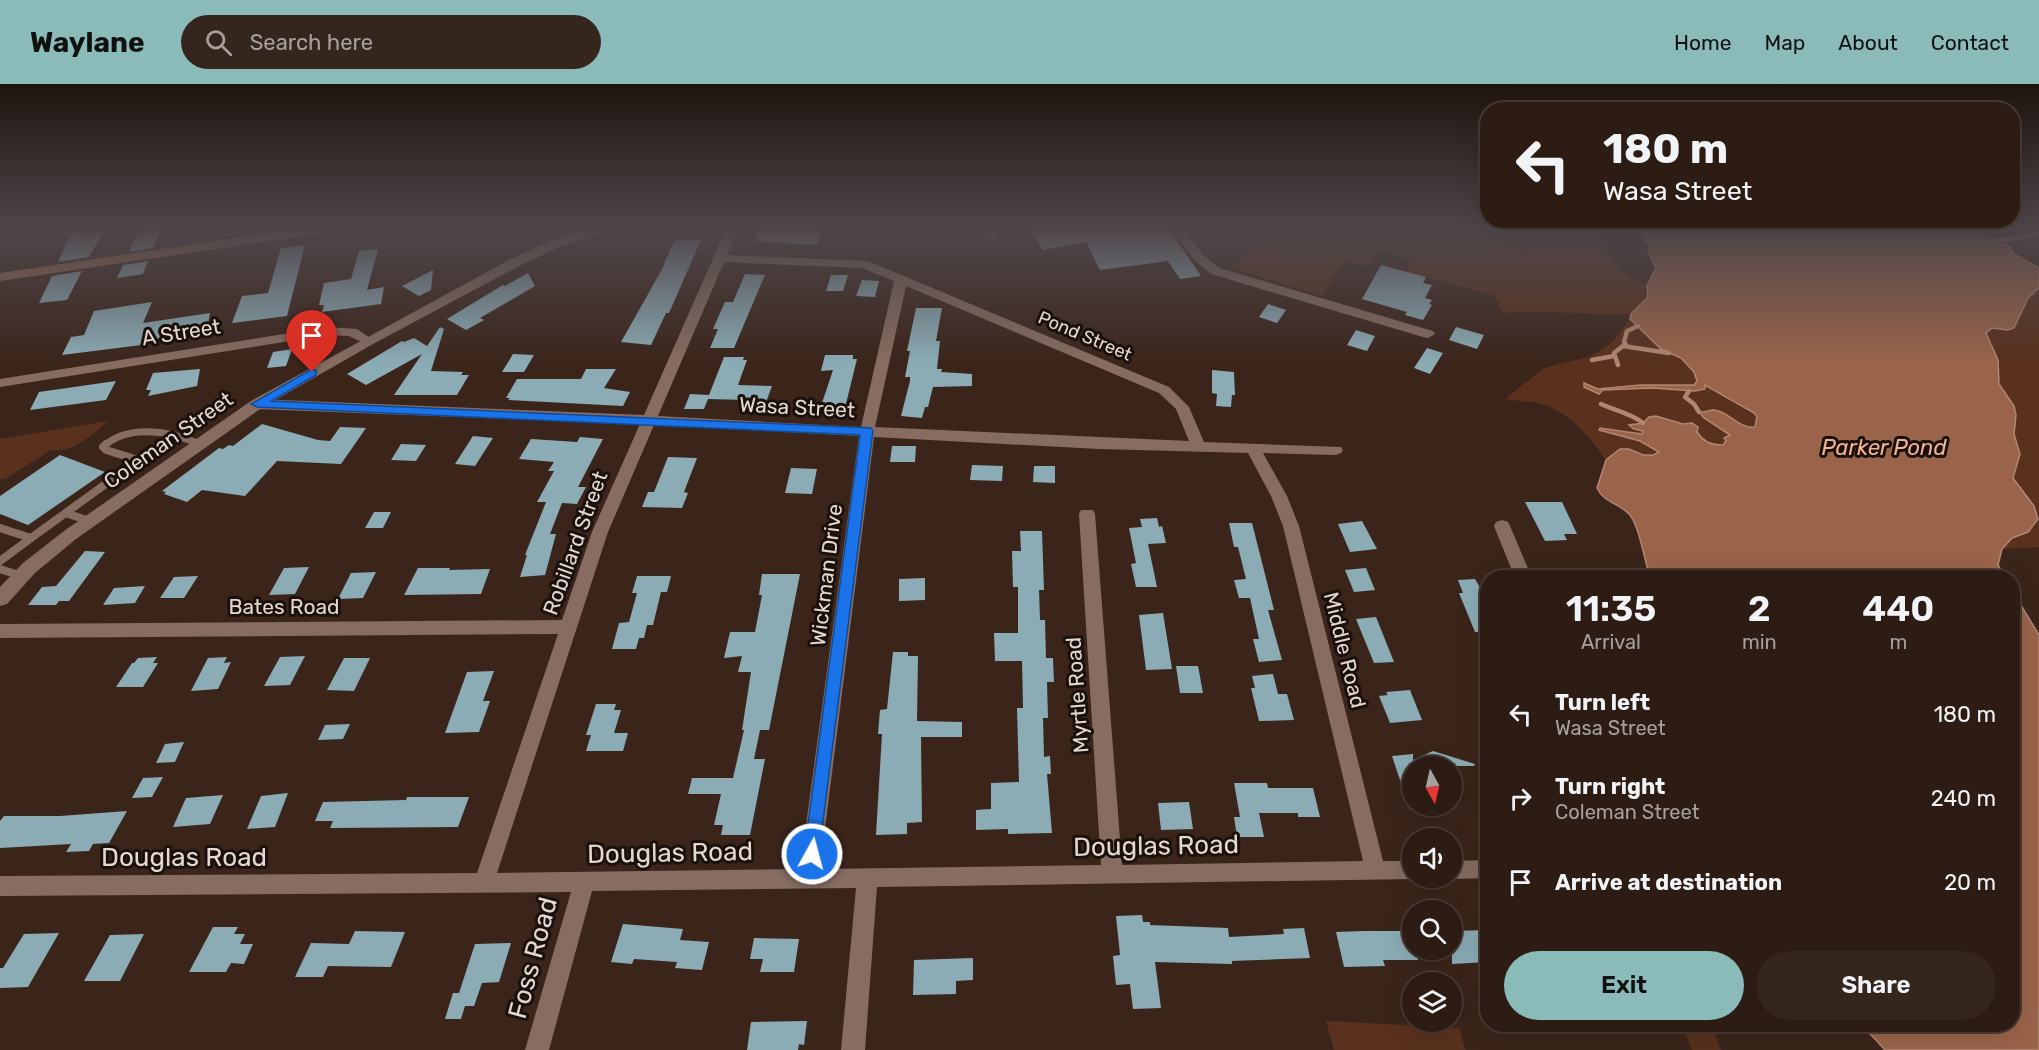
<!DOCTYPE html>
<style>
:root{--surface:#2c1c14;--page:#34251d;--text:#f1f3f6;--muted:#a6a1a0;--line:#483a34;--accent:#8bbbb9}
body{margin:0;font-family:Rubik,sans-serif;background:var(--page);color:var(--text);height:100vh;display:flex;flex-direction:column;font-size:22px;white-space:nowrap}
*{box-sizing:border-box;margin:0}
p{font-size:20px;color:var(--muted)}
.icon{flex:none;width:33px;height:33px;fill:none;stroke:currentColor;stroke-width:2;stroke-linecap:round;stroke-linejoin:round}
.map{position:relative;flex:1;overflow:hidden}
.side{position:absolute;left:1480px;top:486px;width:540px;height:462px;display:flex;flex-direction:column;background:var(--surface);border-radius:24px;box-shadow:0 6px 24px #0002,0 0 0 2px var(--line)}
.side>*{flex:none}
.hud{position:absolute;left:1480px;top:18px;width:540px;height:126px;border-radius:24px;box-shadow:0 6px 24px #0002,0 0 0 2px var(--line);background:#2c1c14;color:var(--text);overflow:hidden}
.needle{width:39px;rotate:172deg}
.tools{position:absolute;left:1402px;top:672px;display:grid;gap:12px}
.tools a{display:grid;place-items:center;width:60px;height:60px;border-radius:50%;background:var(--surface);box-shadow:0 6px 24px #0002,0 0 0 2px var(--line);font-size:30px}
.pin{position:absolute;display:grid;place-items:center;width:51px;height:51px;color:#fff;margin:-62px -26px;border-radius:50% 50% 50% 0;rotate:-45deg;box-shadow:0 0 6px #0007}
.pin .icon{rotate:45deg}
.me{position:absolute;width:66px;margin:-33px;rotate:7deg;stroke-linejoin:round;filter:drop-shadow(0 0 4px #0008)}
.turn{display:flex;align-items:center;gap:21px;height:126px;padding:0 24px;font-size:27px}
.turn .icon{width:78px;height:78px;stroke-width:2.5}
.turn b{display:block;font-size:42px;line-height:51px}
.eta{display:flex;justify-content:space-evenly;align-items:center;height:102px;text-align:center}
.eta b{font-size:36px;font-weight:600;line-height:42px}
.button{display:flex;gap:12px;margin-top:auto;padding:12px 24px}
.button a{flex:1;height:69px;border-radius:36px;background:var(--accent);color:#111;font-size:24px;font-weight:600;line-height:69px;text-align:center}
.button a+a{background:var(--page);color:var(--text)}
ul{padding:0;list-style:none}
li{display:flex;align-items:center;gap:18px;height:84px;padding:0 24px}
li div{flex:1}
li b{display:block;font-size:22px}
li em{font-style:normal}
header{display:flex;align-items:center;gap:36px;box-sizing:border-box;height:84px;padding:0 30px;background:var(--accent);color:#111}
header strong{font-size:28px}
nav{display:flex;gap:33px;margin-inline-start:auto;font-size:21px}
.search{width:420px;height:54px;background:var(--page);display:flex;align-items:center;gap:15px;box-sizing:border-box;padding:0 21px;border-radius:33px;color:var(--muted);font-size:22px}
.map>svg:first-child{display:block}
.green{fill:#59311d}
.water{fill:#9a644a;stroke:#b18672;stroke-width:1.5}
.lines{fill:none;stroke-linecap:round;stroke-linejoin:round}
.stream{stroke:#b18672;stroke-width:4.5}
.building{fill:#8bacb5}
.service-far1{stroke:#876d61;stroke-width:7}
.service{stroke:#876d61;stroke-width:8}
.minor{fill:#876d61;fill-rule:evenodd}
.tertiary{fill:#876d61;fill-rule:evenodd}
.secondary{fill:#a06e54;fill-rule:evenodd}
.route{fill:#1a73e8;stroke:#114b97;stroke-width:1.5}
.labels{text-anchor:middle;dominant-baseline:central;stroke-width:6;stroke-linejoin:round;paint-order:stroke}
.far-street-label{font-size:18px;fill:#e6d7d0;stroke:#1b110c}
.street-label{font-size:21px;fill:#e6d7d0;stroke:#1b110c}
.water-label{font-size:22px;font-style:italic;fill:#f5b394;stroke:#1b110c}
.near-street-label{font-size:26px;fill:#e6d7d0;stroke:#1b110c}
</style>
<header>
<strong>Waylane</strong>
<div class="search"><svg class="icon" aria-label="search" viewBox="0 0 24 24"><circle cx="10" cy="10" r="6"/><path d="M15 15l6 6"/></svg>Search here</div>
<nav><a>Home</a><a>Map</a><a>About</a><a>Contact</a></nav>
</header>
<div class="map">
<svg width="2039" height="966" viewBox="0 0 2039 966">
<rect width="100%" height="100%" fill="#3b251b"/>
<g class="green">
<path d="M1267 145H1595C1611 179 1613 184 1647 202L1648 213 1631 230C1588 231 1546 226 1503 229L1494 211 1406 188 1411 176 1379 166 1369 183 1344 177 1322 212 1231 184 1269 148Z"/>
<polygon points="2039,204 2039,463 2002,465 2012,454 2028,448 2020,405 2013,394 2020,370 2014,350 2016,330 2014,322 1999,300 1998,276 1986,249 1992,244 2014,239 2021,231 2028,214"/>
<path d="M1630 235 1661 265 1681 274 1731 317 1757 333 1755 343H1744L1715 326 1699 330 1730 351 1723 361 1711 360 1702 355 1697 348 1663 333 1634 339V345L1643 347 1642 350 1604 344 1599 346 1640 357 1659 368 1643 371 1629 365 1606 376C1589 352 1569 327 1538 319 1527 317 1516 317 1505 315L1544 284 1591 272 1611 259Z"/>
<path d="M108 337C92 351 74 369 51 366L5 395H0V355Z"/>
<polygon points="1326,937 1459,944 1465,966 1334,966"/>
<polygon points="1682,941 1711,941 1721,966 1692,966"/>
</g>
<g class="water">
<path d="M1638 145H1962L2009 162 2014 170 2039 184V204L2028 214 2014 244 2008 246 1992 244 1986 249 1998 276 1999 300 2014 322 2016 331 2014 350 2020 370 2013 394 2034 422 2038 435 2028 448 2012 454 2002 465 1998 481 2005 493H1650C1645 479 1639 440 1629 430 1619 419 1604 419 1597 404L1606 376 1620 365H1629L1643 371H1653L1659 368 1640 357 1599 346 1600 344 1642 350 1643 347 1634 345 1629 341 1643 339 1649 333 1656 332 1683 340 1692 339 1698 343 1697 348C1703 357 1711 362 1723 361L1726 357 1724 354 1730 351 1704 334 1699 328C1705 329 1709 326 1714 326 1729 327 1738 345 1755 343L1757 333 1754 329 1705 301V305L1695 307 1652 304 1603 306 1599 310 1584 303V299L1598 305 1641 301H1694L1697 297 1694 288 1681 274 1661 265 1630 235 1631 230 1648 213 1647 202 1656 184 1648 168 1650 163Z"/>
<polygon points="2013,508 2039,551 2039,966 1885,966 1862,941 2013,940"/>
</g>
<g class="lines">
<g class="stream">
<polyline points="1990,158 2039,150"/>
<polyline points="1626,261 1624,258 1627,247 1638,242"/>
<polyline points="1592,276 1614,272"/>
<polyline points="1618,281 1614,269 1623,262 1669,269"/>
<polyline points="1689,307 1685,313 1694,320 1699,328"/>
<path d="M1601 320C1616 327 1630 329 1643 339"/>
</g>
</g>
<g class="building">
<polygon points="161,145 153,164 129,168 138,147"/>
<polygon points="757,145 807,145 822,146 817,161 756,157"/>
<polygon points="1029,145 1169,145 1201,192 1180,195 1168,177 1100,186 1086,158 1043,166"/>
<polygon points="104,147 89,173 58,178 70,151"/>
<polygon points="675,155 701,156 669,229 666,229 651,261 621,258 661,187"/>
<polygon points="305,161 287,232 232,239 242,212 268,209 281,164"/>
<polygon points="378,165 367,206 384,203 381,220 322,228 324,221 319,221 324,199 351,195 359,167"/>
<polygon points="148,177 143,190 117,194 123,181"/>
<polygon points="1381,181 1426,193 1423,199 1432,201 1425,214 1432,216 1429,220 1432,221 1423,236 1405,231 1407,228 1362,215"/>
<polygon points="433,186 431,206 419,212 402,202"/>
<polygon points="82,187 67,216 39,219 52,192"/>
<polygon points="528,189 535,202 480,234 484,236 466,246 447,235 503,201 505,202"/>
<polygon points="745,190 765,191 734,264 710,264 718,245 713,245 725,218 733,218"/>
<polygon points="831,191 848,191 843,207 826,207"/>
<polygon points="862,196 879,197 875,213 856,212"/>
<polygon points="152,218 143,239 210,229 207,246 150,256 149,260 62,271 71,253 84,251 94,227"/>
<polygon points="1268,220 1286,226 1277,239 1259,233"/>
<polygon points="916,224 942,224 936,257 940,257 937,285 942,285 941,288 972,290 972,302 933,303 928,323 925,323 922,334 901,332 910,297 910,293 905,293 910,267 907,267"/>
<polygon points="440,243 444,245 431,287 463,288 461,291 469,291 457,311 394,311 422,270 366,301 347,290 402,257 404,258 414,254 427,262"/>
<polygon points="1456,243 1484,251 1477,265 1449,256"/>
<polygon points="1356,246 1375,252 1367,267 1347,261"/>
<polygon points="1427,264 1443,269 1430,290 1414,284"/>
<polygon points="292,265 286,282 267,284 273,268"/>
<polygon points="513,270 534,271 524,288 502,288"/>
<polygon points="825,271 853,271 853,275 857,275 843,332 818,331 833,286 821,287"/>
<polygon points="724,273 744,273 743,276 747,276 738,301 772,302 762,329 744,328 748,316 708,315 704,325 684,325 690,310 709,311"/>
<polygon points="200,285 197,302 148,312 151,306 146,306 153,289"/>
<polygon points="586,285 616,285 604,304 630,308 623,322 508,316 510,314 506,314 517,295 581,295"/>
<polygon points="1212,286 1234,288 1235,311 1232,311 1231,323 1216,322 1217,310 1212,309"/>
<polygon points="116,297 106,316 30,326 39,308"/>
<polygon points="262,340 318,356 330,357 340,343 366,344 341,380 277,377 245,412 202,406 187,418 164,410 166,408 162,407 219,364 223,365 229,361 233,362"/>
<polygon points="473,352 493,354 475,382 455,380"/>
<polygon points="580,353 603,355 578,403 586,403 577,420 562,419 550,450 556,450 545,491 520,493 527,471 525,471 546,418 537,418 554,387 548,387 554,378 519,375 531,355 577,358"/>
<polygon points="401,360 426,361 416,377 391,376"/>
<polygon points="892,362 916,362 915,378 890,378"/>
<polygon points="60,371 105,388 28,441 0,430 0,412"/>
<polygon points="668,373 697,374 684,408 688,409 682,424 642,423 648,408 654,408"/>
<polygon points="972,381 1003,382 1002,397 970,396"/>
<polygon points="1034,382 1055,382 1055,399 1033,398"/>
<polygon points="791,384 817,385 812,410 785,409"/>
<polygon points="1525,418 1562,418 1577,450 1564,450 1567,456 1545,457"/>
<polygon points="374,428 391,428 383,444 365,444"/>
<polygon points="1157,434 1159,443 1162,442 1166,459 1148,460 1157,503 1136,503 1131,480 1136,479 1129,444 1142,443 1140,435"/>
<polygon points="1362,437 1377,465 1350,468 1338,440"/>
<polygon points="1229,439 1252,439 1274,526 1268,526 1282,576 1259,578 1253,555 1259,555 1250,514 1239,514 1234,496 1246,495 1238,463 1234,463"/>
<polygon points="1020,447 1042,447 1044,506 1039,506 1040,536 1045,536 1046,574 1053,574 1054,598 1047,598 1048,634 1043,634 1044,673 1050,672 1051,690 1047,690 1052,749 1008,750 1008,745 976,746 976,726 991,725 991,699 1019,698 1017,624 1023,624 1022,577 995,577 994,549 1018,549 1018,503 1013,503 1012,467 1021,467"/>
<polygon points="85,467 105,468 69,517 59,517 56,521 28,521 42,503 56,502"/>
<polygon points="309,483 295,510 269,511 284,484"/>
<polygon points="418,484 450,484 449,486 490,485 481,510 404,511"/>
<polygon points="1366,484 1375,506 1354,508 1345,486"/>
<polygon points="376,488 363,514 338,515 351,489"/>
<polygon points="762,490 800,490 769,646 760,646 754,675 765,675 750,751 721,751 723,741 714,741 721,710 688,710 692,694 733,694 744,646 742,646 751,588 738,588 742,572 724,574 730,548 755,548 762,511 759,511"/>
<polygon points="198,492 184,514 160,514 174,493"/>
<polygon points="637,492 671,492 667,508 661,508 653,541 647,541 644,554 639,554 636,565 612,565 619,539 629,538 637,509 632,509"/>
<polygon points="925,494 925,516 899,517 899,495"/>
<polygon points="1475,495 1488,517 1488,548 1475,548 1459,509 1463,509 1458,496"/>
<polygon points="145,502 135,519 103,521 114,504"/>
<polygon points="1163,529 1172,585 1146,586 1139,531"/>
<polygon points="1376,533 1394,578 1374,579 1356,535"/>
<polygon points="893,568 908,568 908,572 918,572 917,637 962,638 962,653 921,653 922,738 907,739 907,750 876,751 882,650 878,650 880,626 887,625"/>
<polygon points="305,572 290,601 264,602 280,573"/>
<polygon points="157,573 153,579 158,579 143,603 116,603 132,579 134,579 138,574"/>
<polygon points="227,573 224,579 231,578 218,605 191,607 208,574"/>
<polygon points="344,574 370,574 354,607 327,606"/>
<polygon points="1176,582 1198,582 1203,609 1180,609"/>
<polygon points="494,587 483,617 490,617 479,648 445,649 467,588"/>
<polygon points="1273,590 1278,610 1287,610 1294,636 1259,637 1251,604 1255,604 1252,592"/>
<polygon points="1410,606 1422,636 1390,639 1379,612 1388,611 1386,608"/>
<polygon points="596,620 616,620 614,626 621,626 614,649 628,649 623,667 586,667 591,651 586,651"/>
<polygon points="350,640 343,655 318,656 325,641"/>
<polygon points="184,658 175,678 156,679 165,660"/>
<polygon points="1433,667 1475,680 1474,682 1413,682 1413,725 1410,726 1392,672 1413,670 1413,676"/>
<polygon points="163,693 152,713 132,714 143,694"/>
<polygon points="1234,699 1267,699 1268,704 1313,704 1320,733 1298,733 1298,729 1259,729 1264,753 1237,753 1234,733 1240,733"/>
<polygon points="288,709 275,743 247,745 261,712"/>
<polygon points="223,711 210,740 173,743 186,714"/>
<polygon points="407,713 469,713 458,743 330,744 333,737 315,737 323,718 406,716"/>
<polygon points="1189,718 1193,745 1161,746 1158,719"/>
<polygon points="127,727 109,759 93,760 89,767 66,768 71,760 0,764 0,737 4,732 60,732"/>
<polygon points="1142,831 1143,838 1150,838 1150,841 1228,844 1229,853 1284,850 1283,845 1304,844 1310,874 1232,877 1232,880 1155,878 1161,924 1133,925 1130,900 1116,901 1113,872 1120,871 1116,832"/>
<polygon points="623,840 683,845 680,856 709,858 702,886 675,884 677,878 634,875 632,880 611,878"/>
<polygon points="213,843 238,843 234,850 245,850 240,860 253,860 244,880 231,879 226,888 189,888"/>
<polygon points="1488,846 1488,878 1452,880 1452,847"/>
<polygon points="355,847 405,848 391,883 328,882 323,893 295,893 311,859 349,860"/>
<polygon points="1362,847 1411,847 1413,866 1416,866 1418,876 1383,876 1385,882 1344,883 1336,848"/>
<polygon points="59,849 28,903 0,904 0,884 3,884 24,850"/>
<polygon points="144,850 120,897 84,897 110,851"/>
<polygon points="754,854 799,855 794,888 760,888 763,875 750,875"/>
<polygon points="511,859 499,898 482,899 474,922 465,922 461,935 445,935 453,909 459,909 475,860"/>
<polygon points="973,874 973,896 956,897 956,910 913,911 914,876"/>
<polygon points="807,937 804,961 799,960 798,966 747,966 751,938"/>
</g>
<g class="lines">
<g class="service-far1">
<polyline points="174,351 198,359"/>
<path d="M104 362C123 345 151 346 174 351L159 362"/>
</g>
<g class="service">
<polyline points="106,360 103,363 106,366 138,376"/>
<polyline points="66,429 89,437"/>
<polyline points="0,444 31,454 0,477"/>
<polyline points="31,454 161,360"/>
<polyline points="0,485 22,492"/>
</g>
<g class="minor">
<path d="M726 145H738L727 171 868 177 1169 303 1189 323 1204 358 1341 363 1343 366 1341 369 1336 371 1263 369 1287 412 1299 442 1383 777H1413V794H1418L1413 795 877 803 865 966H841L856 804 592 807 549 966H525L571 808 0 812V792L477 789 558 550 0 554V540L562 536 592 448 640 340 257 325 250 320 257 315 644 331ZM724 178 862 184 894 197 861 343 658 332ZM906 202 1159 309 1176 325 1189 357 875 343ZM654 341 859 352 800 785 497 789 608 448ZM874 353 1099 365 1248 369 1271 412 1283 442 1363 777 1122 781 1095 430 1093 426H1081L1079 430 1101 781 820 785Z"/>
<polygon points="981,145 993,145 997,153 991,157 987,156"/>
<polygon points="1171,145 1183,145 1202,170 1219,184 1433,247 1435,250 1428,254 1423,253 1211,190 1194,176"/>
<polygon points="328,243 357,245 375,257 368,261 349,252 328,251 0,303 0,295"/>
<polygon points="1502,436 1508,438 1510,442 1532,494 1515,494 1494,442 1496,438"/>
<polygon points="1488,776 1488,794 1452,795 1447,794 1452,794 1452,777"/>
</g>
<polygon class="tertiary" points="588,145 607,145 606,148 564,161 519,182 373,260 263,323 76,455 35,489 7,520 0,522 0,503 23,479 64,447 251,317 509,176 554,155"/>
<polygon class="secondary" points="297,145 329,145 323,149 0,197 0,189"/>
</g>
<linearGradient id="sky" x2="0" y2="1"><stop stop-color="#20140f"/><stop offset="0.52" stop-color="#4f464a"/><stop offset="1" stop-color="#4f464a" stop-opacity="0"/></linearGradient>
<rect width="2039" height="280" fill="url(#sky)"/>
<polygon class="route" points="312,285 316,286 316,291 271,317 871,344 873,347 818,776 812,778 806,776 804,770 860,351 257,323 251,320"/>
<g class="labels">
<g class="far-street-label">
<text transform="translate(1085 252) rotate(23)">Pond Street</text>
</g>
<g class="street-label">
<text transform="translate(181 248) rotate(-9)">A Street</text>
<text transform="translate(797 323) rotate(3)">Wasa Street</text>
<text transform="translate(168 356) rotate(-35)">Coleman Street</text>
<text transform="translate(575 459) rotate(-70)">Robillard Street</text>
<text transform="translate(826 491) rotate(-83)">Wickman Drive</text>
<text x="284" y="522">Bates Road</text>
<text transform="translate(1345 566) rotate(76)">Middle Road</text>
<text transform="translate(1077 611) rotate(-94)">Myrtle Road</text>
</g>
<g class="water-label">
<text x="1884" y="363">Parker Pond</text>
</g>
<g class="near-street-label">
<text transform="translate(1156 762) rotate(-1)">Douglas Road</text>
<text transform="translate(670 769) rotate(-1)">Douglas Road</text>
<text x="184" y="773">Douglas Road</text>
<text transform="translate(533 874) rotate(-75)">Foss Road</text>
</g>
</g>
</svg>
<div class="tools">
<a><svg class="needle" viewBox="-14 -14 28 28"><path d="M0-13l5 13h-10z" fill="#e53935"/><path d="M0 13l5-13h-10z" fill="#a6a1a0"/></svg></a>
<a><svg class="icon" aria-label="sound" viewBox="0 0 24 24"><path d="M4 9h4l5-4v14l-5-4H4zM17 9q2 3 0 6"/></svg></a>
<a><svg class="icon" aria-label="search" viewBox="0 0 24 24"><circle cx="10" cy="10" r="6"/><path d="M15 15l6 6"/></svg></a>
<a><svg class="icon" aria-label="layers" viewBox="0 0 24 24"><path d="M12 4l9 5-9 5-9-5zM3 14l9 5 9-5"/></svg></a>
</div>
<div class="pin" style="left:312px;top:288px;background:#d93025"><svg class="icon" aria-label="arrive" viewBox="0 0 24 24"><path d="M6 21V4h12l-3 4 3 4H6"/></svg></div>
<svg class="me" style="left:812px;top:770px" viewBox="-20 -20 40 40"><circle r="17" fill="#1a73e8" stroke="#fff" stroke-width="3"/><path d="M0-11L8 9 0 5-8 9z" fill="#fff"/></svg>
<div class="hud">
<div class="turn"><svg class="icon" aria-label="left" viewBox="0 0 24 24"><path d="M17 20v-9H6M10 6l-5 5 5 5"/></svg><div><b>180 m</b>Wasa Street</div></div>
</div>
<section class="side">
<div class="eta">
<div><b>11:35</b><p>Arrival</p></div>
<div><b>2</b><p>min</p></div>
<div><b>440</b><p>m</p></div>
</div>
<ul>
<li><svg class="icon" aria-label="left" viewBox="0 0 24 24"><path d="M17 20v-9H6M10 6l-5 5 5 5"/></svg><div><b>Turn left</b><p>Wasa Street</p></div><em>180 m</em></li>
<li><svg class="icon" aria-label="right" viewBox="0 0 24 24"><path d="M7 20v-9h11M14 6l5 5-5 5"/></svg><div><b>Turn right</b><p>Coleman Street</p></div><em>240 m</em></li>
<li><svg class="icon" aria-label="arrive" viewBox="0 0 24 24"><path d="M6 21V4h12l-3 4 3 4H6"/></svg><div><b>Arrive at destination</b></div><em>20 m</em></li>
</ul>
<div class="button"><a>Exit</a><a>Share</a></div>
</section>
</div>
